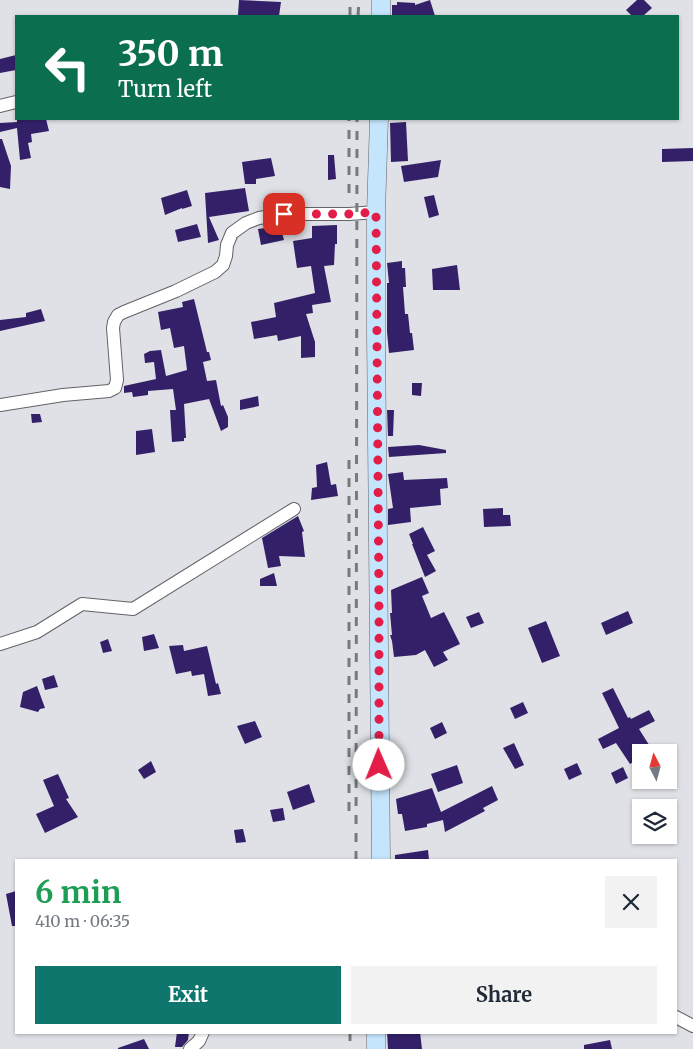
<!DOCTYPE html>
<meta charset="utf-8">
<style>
:root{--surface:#fff;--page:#f2f2f3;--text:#1f2937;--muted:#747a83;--accent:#0f766e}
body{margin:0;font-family:Merriweather,serif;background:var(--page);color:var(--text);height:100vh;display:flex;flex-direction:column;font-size:19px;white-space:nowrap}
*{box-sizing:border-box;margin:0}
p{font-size:16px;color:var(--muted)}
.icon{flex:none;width:28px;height:28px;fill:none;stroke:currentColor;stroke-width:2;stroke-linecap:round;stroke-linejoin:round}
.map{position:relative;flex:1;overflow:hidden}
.side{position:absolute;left:15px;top:859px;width:662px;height:175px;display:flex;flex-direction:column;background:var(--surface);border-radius:0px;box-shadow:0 1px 4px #0004}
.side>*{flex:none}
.banner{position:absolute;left:15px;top:15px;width:664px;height:105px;border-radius:0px;box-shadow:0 1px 4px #0004;background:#0b6e4f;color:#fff;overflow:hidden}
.needle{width:32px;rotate:354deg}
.tools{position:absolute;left:632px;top:744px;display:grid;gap:10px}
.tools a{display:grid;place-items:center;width:45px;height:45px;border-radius:0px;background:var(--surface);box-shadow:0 1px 4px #0004;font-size:25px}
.pin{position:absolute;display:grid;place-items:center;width:42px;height:42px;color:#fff;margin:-21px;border-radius:10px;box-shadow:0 2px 8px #0006}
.me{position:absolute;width:55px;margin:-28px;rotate:359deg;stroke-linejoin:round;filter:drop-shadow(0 0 4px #0008)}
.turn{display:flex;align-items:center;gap:18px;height:105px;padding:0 20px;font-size:22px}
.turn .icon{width:65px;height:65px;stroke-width:2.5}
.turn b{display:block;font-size:35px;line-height:42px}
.round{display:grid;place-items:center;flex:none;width:52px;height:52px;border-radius:0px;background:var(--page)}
.overview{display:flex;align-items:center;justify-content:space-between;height:85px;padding:0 20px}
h1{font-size:30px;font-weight:700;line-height:38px;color:#1e9e55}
.primary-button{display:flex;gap:10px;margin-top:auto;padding:10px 20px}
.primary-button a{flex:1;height:58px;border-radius:0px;background:var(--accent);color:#fff;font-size:20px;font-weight:700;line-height:58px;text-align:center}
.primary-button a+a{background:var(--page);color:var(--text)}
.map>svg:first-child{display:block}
.building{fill:#332069}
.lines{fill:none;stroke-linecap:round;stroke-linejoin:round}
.street-casing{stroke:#616367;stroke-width:14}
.secondary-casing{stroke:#616367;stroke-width:19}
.street{stroke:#fff;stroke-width:12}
.secondary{stroke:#c4e5fc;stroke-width:18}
.rail{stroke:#787a7d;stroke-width:3;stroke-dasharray:9 9;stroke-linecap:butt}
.route{stroke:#e11d48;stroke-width:9;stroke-dasharray:0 16.2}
</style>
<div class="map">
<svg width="693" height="1049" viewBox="0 0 693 1049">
<rect width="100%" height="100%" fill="#dfe1e6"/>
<g class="building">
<polygon points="239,0 281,2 279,16 238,15"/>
<polygon points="430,0 435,16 392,16 392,5 397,5 397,2 415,3 415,5"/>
<polygon points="637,0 644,0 652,8 643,16 632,16 626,10"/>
<polygon points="16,55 16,70 0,73 0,59"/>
<polygon points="17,119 46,119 49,131 31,134 32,142 28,143 31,158 20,160 17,128 0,132 0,123 17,122"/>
<polygon points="406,122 408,161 391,162 390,123"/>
<polygon points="0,139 2,139 11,166 10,189 0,187"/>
<polygon points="693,148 693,161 662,162 662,149"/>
<polygon points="328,155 334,155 336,179 328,180"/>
<polygon points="271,158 275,176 256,179 256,184 245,184 242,162"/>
<polygon points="441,160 438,177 404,182 401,166"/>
<polygon points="245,188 249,211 209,217 219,240 208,243 205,193"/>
<polygon points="187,190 192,206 182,209 182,208 165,215 161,198"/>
<polygon points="434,195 439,215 429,218 424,197"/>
<polygon points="197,224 201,237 178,242 175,230"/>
<polygon points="337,225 337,244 335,244 334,265 324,266 331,302 312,305 313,313 306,314 315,342 315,357 301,358 301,336 278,341 277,335 254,339 251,322 276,317 274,303 315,293 311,266 297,268 293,241 312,238 312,226"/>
<polygon points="280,226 284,240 261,245 258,229"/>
<polygon points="402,261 402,268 405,268 406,287 403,287 405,314 408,314 410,333 412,333 414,350 389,353 387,332 387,283 389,283 387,263"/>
<polygon points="457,265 460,290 433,290 432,269"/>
<polygon points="194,299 207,352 209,352 211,360 203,362 207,381 216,380 221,406 223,405 228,417 228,427 221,431 209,399 184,404 186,438 184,438 184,441 172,442 170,410 176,410 173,389 148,391 148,395 133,397 132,392 124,393 124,386 156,379 154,362 145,363 144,354 150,351 161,350 166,376 187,370 184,346 174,348 170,328 161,330 158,312 183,307 182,302"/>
<polygon points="41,309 45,321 0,331 0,320 26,317 26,313"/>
<polygon points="412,383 422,383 421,396 412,395"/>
<polygon points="258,396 259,406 240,410 240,400"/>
<polygon points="387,410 394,410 393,436 388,436"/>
<polygon points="31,414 40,414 42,422 32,423"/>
<polygon points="152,429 155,452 136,455 136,431"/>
<polygon points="419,445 446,450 446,453 389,457 388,447"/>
<polygon points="327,462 331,485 336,484 338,496 311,500 312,488 317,487 316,465"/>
<polygon points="403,472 404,480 447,478 448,488 440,489 441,505 410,508 411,522 388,525 388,509 393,508 388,474"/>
<polygon points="503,508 503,515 510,515 511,526 484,527 483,509"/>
<polygon points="298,516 304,531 302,532 305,557 279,556 281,566 268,568 262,538"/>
<polygon points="423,527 435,551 427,555 436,571 425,577 412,544 413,544 409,534"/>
<polygon points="274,573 277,586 260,586 260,579"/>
<polygon points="422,577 429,593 422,596 431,618 444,612 460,644 443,652 448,660 434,667 425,650 416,655 394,657 392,641 390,635 392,635 390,613 392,613 391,590"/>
<polygon points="628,611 633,623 606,635 601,623"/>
<polygon points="479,612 484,623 471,628 466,617"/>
<polygon points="546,621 560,656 542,663 528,628"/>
<polygon points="154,634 159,648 144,651 142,637"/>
<polygon points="108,639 112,651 103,653 100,642"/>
<polygon points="183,645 184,651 207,646 216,684 218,683 221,694 208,696 204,674 192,676 191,671 176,674 169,646"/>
<polygon points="54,675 58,687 45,690 42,679"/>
<polygon points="37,686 45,708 40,709 38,712 20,707 23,692"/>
<polygon points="613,688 628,718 630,717 631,719 649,710 655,721 639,729 651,748 641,752 639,756 640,758 630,764 616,743 603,749 598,739 619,728 602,693"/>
<polygon points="523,702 528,713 515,719 510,708"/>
<polygon points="255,721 262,737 245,744 237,726"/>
<polygon points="442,722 447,733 435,739 430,728"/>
<polygon points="514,743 524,765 515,769 503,748"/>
<polygon points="151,761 156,772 144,779 138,770"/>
<polygon points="577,763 582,774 569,780 564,769"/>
<polygon points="457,765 463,783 438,792 431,774"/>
<polygon points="623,767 628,778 616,784 611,773"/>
<polygon points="58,774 69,798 66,799 78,817 45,833 36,814 54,806 43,780"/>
<polygon points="309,784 315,802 293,810 287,792"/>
<polygon points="492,786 498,800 483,808 485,811 445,832 443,820 427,824 427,827 405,831 402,814 398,814 396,799 432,788 441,812"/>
<polygon points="283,808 285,820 273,822 270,810"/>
<polygon points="243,829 246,842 236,843 234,830"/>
<polygon points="428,850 429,860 395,860 395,855"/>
<polygon points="16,891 16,926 12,926 6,894"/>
<polygon points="177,1032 189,1032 188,1040 182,1047 175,1047"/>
<polygon points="387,1032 420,1032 422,1049 388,1049"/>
<polygon points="144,1039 149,1049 118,1049 118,1048"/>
<polygon points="610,1040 612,1049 584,1049 584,1045"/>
</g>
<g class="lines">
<defs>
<g id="street">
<polyline points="0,106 16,102"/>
<polyline points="0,405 63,395 109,391 115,388 117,380 113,328 114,322 118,315 124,312 176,291 215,272 223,265 226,256 227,245 232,233 246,223 259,218 284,214 349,214 376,212"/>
<polyline points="0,644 37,632 82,604 133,609 294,509"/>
<polyline points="676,1017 693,1026"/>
<polyline points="190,1049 199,1041 203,1032"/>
</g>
<g id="secondary">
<polyline points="381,16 381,0"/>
<polyline points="379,119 376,212 376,333 381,860"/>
<polyline points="376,1049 376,1032"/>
</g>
</defs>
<use href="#street" class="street-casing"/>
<use href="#secondary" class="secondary-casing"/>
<use href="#street" class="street"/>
<use href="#secondary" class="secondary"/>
<g class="rail">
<polyline points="350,16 350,0"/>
<polyline points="358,16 359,0"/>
<polyline points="349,193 349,119"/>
<polyline points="349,460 349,813"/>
<polyline points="356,860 357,119"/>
<polyline points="350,1032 350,1049"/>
</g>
</g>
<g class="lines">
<polyline class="route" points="284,214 349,214 376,212 379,609 379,765"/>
</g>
</svg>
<div class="tools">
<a><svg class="needle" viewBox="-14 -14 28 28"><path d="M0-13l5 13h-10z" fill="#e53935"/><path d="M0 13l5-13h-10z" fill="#747a83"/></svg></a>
<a><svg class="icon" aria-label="layers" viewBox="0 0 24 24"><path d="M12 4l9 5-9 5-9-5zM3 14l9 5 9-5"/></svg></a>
</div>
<div class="pin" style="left:284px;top:214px;background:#d93025"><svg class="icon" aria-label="arrive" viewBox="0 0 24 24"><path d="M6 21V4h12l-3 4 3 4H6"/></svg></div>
<svg class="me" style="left:379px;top:765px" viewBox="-20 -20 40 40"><circle r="19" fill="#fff"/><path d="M0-13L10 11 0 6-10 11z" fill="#e11d48"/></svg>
<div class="banner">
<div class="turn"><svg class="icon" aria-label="left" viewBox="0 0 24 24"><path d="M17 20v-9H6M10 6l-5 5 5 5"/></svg><div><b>350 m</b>Turn left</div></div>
</div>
<section class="side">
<div class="overview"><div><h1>6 min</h1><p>410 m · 06:35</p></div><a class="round"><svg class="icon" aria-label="close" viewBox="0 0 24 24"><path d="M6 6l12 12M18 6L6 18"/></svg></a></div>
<div class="primary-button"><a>Exit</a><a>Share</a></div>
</section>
</div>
